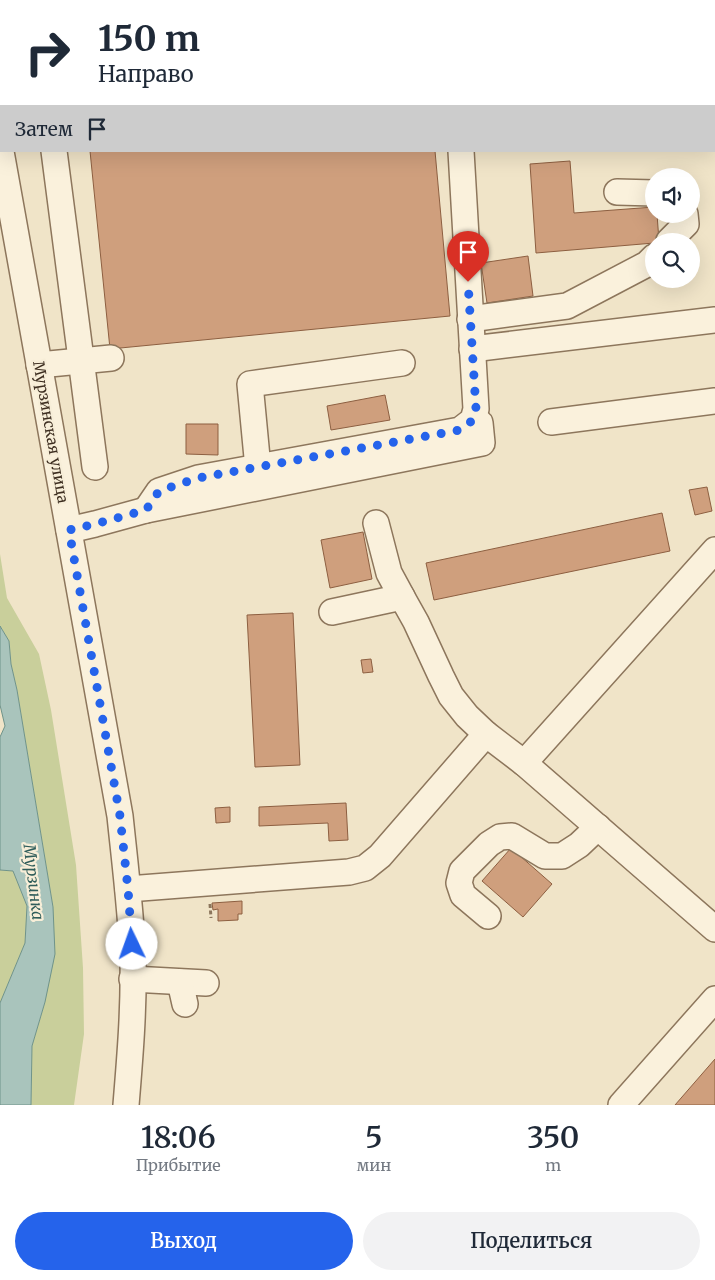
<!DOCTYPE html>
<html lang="ru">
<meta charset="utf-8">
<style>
:root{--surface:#fff;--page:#f2f2f3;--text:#1f2937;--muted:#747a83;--accent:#2563eb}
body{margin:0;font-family:Merriweather,serif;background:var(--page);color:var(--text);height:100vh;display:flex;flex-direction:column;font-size:19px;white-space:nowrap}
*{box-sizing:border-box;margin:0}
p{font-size:16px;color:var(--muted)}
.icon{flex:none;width:28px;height:28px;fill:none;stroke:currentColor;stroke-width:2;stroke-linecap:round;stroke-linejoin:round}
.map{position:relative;height:1105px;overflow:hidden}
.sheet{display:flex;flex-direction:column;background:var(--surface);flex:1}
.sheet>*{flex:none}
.top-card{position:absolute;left:0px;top:0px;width:715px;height:152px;box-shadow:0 5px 20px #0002;background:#fff;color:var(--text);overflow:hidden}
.controls{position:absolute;left:645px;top:168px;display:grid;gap:10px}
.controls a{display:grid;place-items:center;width:55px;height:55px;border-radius:50%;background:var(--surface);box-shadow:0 5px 20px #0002;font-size:25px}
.pin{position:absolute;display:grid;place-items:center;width:42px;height:42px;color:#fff;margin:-51px -21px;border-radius:50% 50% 50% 0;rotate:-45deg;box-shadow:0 0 5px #0007}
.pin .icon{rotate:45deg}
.me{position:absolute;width:55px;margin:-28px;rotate:357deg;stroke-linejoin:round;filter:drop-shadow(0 0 4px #0008)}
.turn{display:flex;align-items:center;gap:18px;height:105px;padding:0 15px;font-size:22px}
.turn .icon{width:65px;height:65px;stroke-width:2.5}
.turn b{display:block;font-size:35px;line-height:42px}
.then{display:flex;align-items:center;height:48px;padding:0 15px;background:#0003;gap:10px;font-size:19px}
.eta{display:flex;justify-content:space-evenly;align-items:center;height:85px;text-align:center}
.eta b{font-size:30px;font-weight:600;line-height:35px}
.cta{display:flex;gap:10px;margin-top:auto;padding:10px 15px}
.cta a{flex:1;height:58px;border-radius:30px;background:var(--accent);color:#fff;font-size:20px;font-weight:600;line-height:58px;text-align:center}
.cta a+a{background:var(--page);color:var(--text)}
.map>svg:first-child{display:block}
.green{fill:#c9cf9b}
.water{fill:#a9c4bc;stroke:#6f938a}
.building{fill:#cf9f7d;stroke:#8d5f41}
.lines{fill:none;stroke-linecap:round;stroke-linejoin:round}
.minor-casing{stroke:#8d765c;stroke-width:28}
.path{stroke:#8d765c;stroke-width:3;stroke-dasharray:4 2.5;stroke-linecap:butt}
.minor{stroke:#faf1dc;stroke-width:25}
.route{stroke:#2563eb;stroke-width:9;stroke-dasharray:0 16.2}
.labels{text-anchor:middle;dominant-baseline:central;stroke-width:4.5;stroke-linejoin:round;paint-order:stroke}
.street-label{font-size:15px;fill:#3d2e20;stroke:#f7eed8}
.water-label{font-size:16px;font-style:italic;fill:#2f5d5a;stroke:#f7eed8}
</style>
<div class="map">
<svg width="715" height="1105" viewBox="0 0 715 1105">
<rect width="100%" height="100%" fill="#f0e4c8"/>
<g class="green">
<polygon points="0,554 7,598 39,654 51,710 76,865 83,968 84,1034 74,1105 31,1105 32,1046 45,1002 53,907 17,690 11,664 9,641 0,626"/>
<polygon points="0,870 13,871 27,906 25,943 0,1003"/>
</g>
<polygon class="water" points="0,626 9,641 11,664 17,690 53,907 55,954 45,1002 32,1046 31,1105 0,1105 0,1003 25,943 27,906 13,871 0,870 0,737 5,726 0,705"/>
<g class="building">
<polygon points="74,0 159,0 159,1 73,1"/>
<rect x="159" y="0" width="368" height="1"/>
<polygon points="612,0 715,0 715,75 714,75 714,1 612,1"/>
<polygon points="90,151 435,151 450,316 110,349"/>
<polygon points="570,161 574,213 654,207 654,214 657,214 659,241 654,241 654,243 536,253 530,164"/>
<polygon points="528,256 533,296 487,303 481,263"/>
<polygon points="385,395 390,420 331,430 327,406"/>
<polygon points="186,424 218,424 218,455 186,454"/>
<polygon points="707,487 712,511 695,515 689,490"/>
<polygon points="662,513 670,551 434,600 426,563"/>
<polygon points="363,532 372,579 330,588 321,540"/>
<polygon points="293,613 300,765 255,767 247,615"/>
<polygon points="371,659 373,672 363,673 361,660"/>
<polygon points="346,803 348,840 329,841 328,823 259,826 259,807"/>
<polygon points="230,807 230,822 216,823 215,808"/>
<polygon points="511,848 552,884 523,917 482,881"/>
<polygon points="242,901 242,914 238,914 238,920 218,921 218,909 213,910 212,903"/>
<polygon points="715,1059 715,1105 675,1105"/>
</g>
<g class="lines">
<defs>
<g id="minor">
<polyline points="562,0 562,1"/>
<polyline points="0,124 1,124"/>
<path d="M0 146 120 816C125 864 131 912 133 960 134 1009 130 1057 126 1105"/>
<polyline points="54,151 95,467"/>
<polyline points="617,192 654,193"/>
<polyline points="669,241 686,224 685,214"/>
<polyline points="470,319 567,306 647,264 654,257"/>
<polyline points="472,349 715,320"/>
<polyline points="39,365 111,358"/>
<polyline points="551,422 715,401"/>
<polyline points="258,468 250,384 402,363"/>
<polyline points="146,510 159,491 198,478 460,430 473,420 476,409 461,151"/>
<polyline points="376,523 389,573 402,597"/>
<polyline points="69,530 95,524 146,510 482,443 480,423 473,420"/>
<polyline points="332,612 402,597 416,622 441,676 451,696 467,716 486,734"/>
<polyline points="524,763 715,550"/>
<polyline points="128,889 349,872 365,868 380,856 486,734 524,763 715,929"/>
<polyline points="488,916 463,895 459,883 462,871 489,844 500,837 512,836 545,856 562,856 579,845 598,827"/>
<polyline points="132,979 206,983"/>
<polyline points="180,982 185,1004"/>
<polyline points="621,1105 715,999"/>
</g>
</defs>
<use href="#minor" class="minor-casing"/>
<polyline class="path" points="210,904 211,918"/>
<use href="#minor" class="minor"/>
</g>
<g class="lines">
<polyline class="route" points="132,944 128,889 120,816 69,530 95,524 146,510 159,491 198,478 460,430 473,420 476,409 468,282"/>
</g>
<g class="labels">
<g class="street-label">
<text transform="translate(51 432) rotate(80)">Мурзинская улица</text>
</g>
<g class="water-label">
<text transform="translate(34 882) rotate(83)">Мурзинка</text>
</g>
</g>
</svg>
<div class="controls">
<a><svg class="icon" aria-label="sound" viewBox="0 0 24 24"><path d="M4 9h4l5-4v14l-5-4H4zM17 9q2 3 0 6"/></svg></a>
<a><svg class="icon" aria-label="search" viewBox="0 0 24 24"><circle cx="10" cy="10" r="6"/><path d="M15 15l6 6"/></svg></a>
</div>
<div class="pin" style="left:468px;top:282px;background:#d93025"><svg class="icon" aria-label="arrive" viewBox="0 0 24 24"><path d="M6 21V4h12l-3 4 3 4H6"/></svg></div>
<svg class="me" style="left:132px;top:944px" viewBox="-20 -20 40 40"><circle r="19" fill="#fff"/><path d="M0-13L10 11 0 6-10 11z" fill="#2563eb"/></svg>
<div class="top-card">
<div class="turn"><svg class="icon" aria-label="right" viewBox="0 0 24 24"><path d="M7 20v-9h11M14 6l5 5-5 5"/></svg><div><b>150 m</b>Направо</div></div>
<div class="then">Затем<svg class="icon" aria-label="arrive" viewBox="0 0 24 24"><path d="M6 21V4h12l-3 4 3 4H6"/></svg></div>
</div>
</div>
<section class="sheet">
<div class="eta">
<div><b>18:06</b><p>Прибытие</p></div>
<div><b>5</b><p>мин</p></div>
<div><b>350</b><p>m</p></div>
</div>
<div class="cta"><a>Выход</a><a>Поделиться</a></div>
</section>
